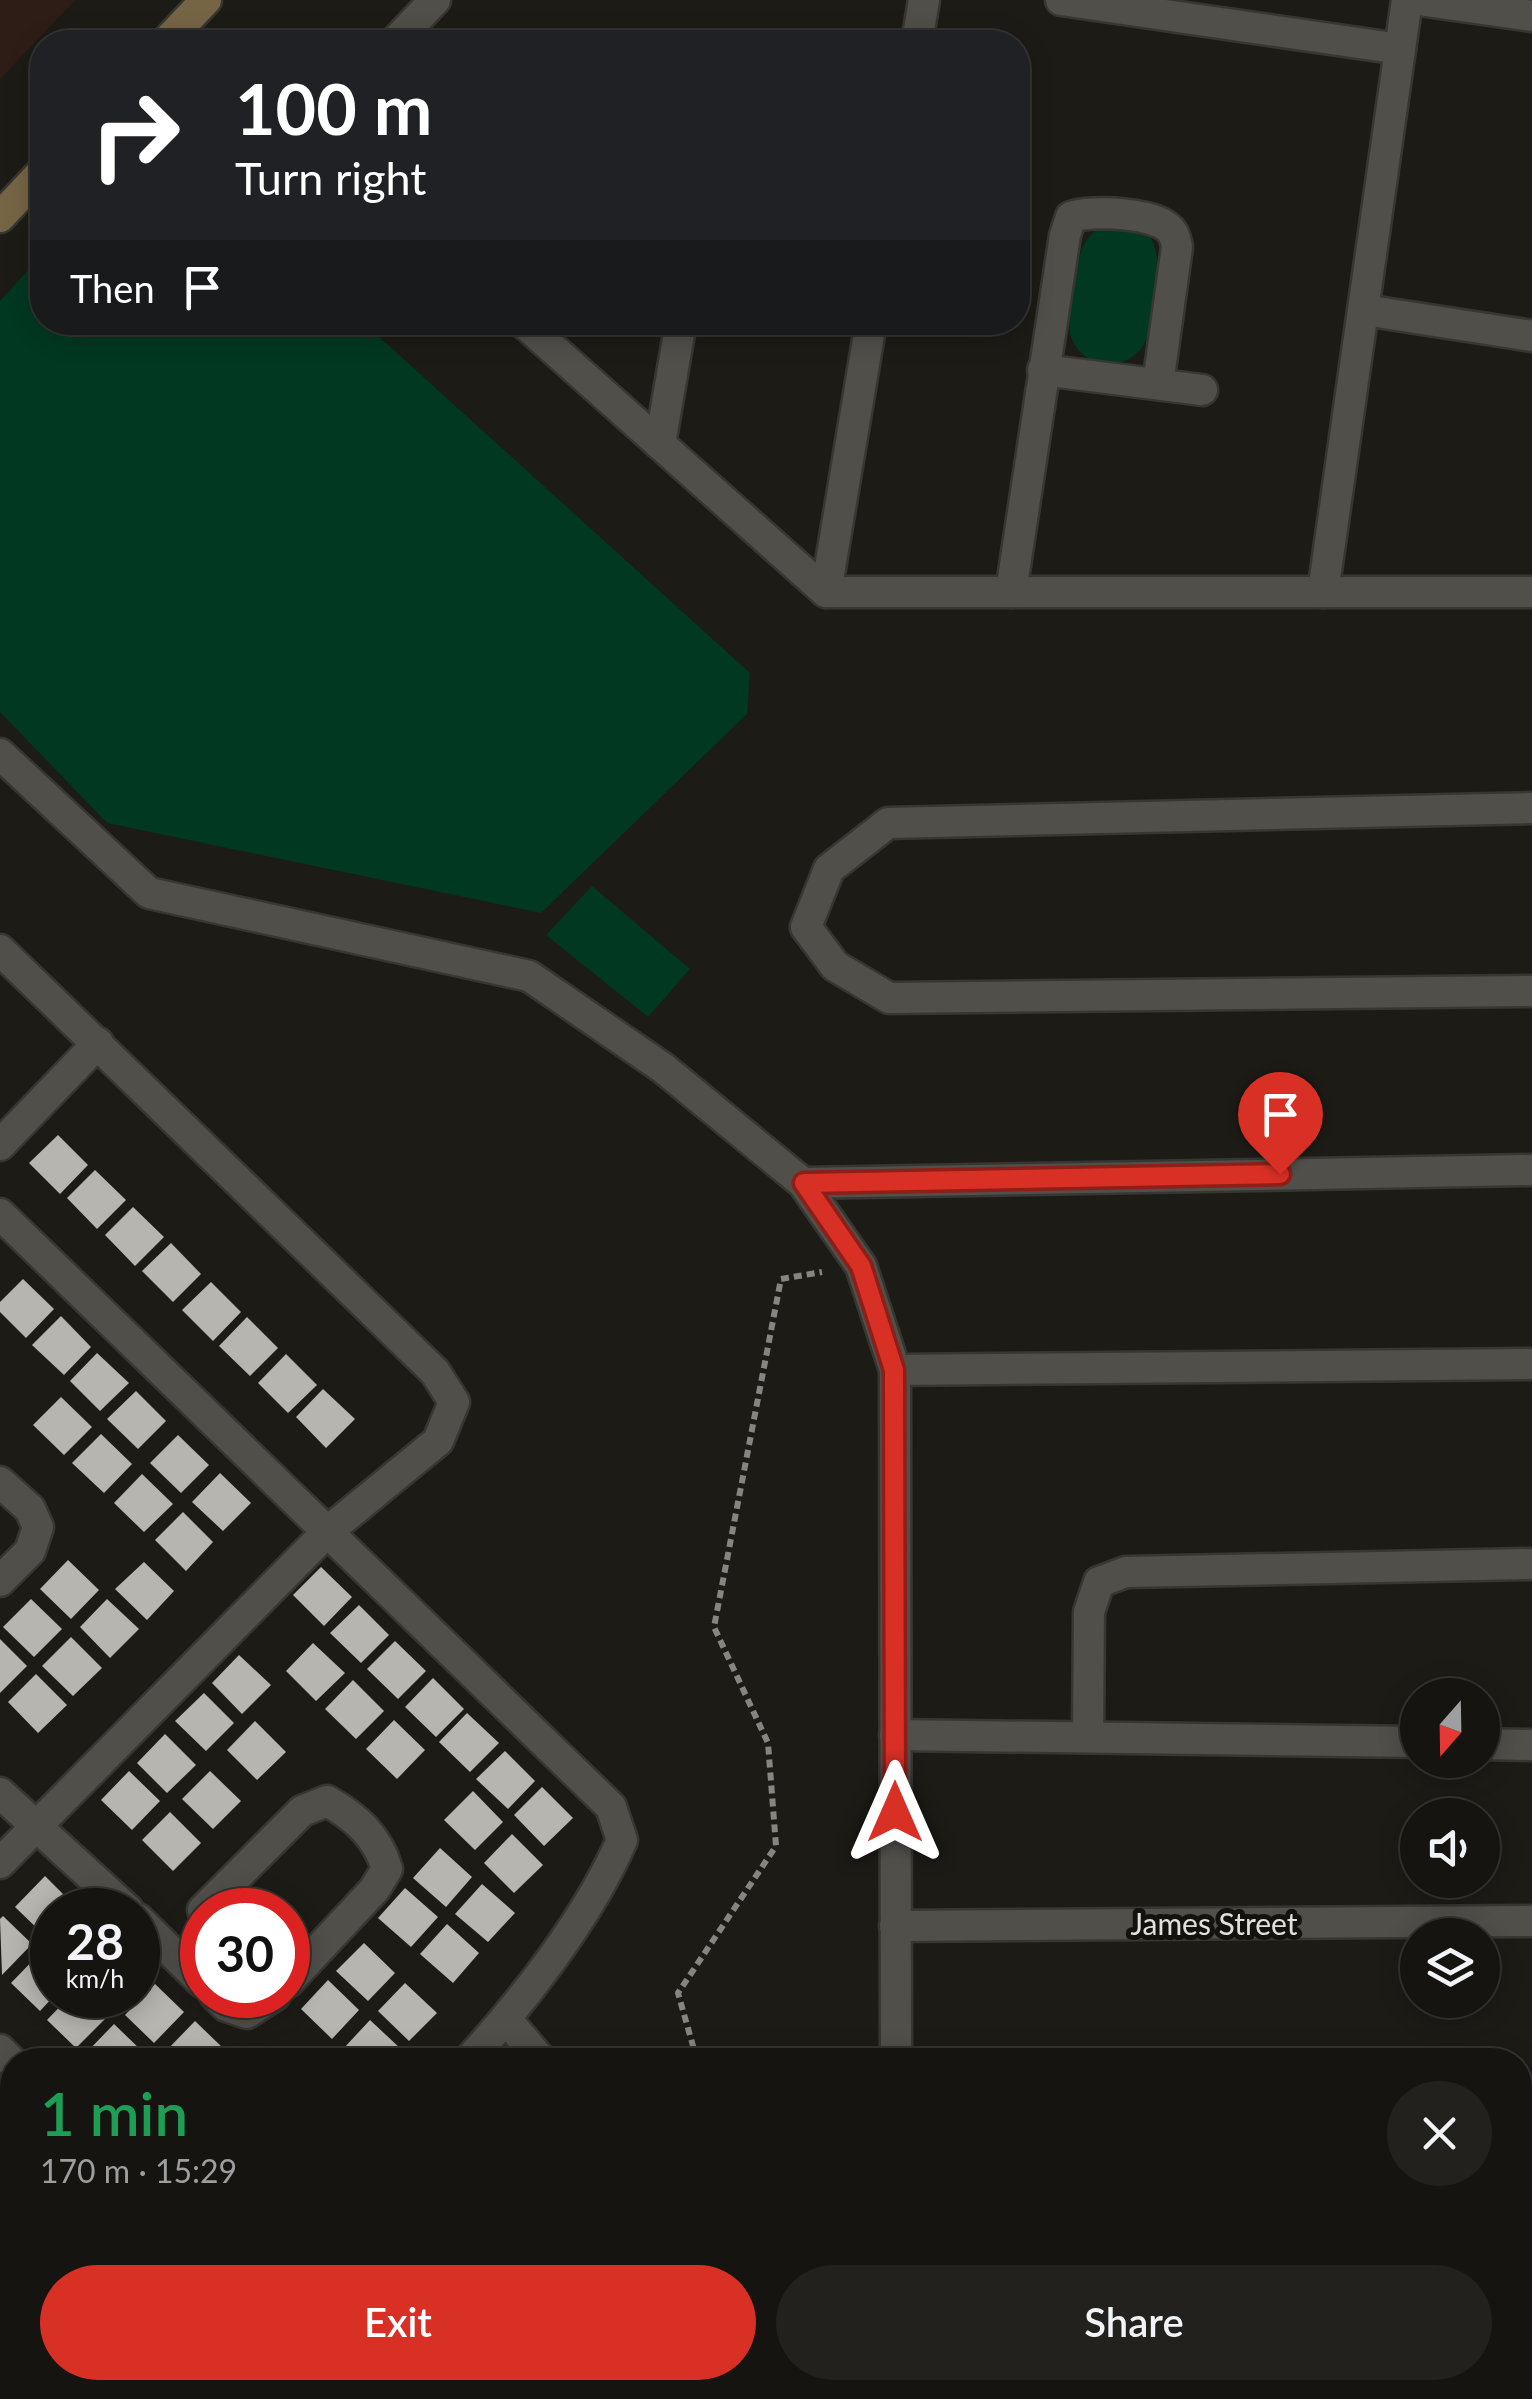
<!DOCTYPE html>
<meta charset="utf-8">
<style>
:root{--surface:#151410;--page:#22211e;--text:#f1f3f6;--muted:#9d9e9f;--line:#343330;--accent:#d93025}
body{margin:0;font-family:Lato,sans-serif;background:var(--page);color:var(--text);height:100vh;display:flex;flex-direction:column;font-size:38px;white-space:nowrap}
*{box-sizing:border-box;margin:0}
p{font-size:32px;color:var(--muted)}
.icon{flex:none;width:55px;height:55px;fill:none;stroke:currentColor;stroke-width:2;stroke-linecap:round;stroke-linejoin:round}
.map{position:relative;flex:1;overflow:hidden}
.panel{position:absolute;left:0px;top:2048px;width:1532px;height:352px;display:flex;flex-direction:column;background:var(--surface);border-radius:40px 40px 0 0;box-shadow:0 5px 25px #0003,0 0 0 2px var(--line)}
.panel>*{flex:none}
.banner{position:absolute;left:30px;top:30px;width:1000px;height:305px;border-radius:40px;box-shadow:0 5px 25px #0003,0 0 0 2px var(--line);background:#202124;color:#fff;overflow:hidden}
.needle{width:65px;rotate:200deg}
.fabs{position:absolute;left:1400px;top:1678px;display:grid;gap:20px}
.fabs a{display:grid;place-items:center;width:100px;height:100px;border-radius:50%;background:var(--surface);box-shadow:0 5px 25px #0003,0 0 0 2px var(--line);font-size:50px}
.speed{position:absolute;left:30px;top:1888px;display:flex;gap:20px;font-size:50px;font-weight:700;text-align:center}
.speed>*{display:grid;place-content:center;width:130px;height:130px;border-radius:50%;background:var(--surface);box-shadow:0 5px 25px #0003,0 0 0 2px var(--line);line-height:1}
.speed small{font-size:25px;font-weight:400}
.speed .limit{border:15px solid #d22;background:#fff;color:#111}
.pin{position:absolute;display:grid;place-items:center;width:85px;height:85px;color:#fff;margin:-102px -42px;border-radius:50% 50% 50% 0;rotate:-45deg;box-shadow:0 0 10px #0007}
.pin .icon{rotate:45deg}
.me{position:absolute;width:110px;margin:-55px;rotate:0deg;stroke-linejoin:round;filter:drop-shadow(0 0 8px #0008)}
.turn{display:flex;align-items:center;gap:35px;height:210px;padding:0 40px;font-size:45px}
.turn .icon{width:130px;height:130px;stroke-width:2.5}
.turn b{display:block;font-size:70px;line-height:85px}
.then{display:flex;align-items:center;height:95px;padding:0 40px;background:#0003;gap:20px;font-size:38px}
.round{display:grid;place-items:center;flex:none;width:105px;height:105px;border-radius:52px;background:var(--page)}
.summary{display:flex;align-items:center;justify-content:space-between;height:170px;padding:0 40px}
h1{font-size:60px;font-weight:600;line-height:75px;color:#1e9e55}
.primary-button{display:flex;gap:20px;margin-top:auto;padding:20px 40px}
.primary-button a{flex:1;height:115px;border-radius:60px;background:var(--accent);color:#fff;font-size:40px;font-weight:600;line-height:115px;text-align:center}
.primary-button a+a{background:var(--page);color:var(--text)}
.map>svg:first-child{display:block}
.commercial{fill:#2e1d16}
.green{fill:#003822}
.building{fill:#b7b5af}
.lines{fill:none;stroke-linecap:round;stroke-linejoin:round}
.street-casing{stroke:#363633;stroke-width:35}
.secondary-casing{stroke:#363633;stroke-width:35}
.path{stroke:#868581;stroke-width:6;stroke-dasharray:8 5;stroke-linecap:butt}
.street{stroke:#504f4a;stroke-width:30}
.secondary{stroke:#766545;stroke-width:30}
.route-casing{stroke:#8d1f18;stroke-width:25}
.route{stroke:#d93025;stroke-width:18}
.labels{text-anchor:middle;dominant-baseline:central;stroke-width:10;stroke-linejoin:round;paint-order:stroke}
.street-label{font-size:30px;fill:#e2e1de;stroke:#13120d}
</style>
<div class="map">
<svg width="1532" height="2399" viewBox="0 0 1532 2399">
<rect width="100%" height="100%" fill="#1c1b16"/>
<polygon class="commercial" points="0,0 75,0 0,79"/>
<g class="green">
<path d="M1109 223 1148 233C1161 254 1158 269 1154 292 1152 309 1153 329 1144 344 1127 373 1083 370 1071 337 1066 320 1072 302 1075 284 1079 256 1080 235 1109 223Z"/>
<polygon points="42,255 42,322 364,323 750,673 747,714 541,913 107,823 0,712 0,301"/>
<polygon points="592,886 690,969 648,1017 546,935"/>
</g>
<g class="building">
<polygon points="58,1135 88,1165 60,1194 29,1163"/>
<polygon points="95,1170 126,1200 97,1229 67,1198"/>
<polygon points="133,1207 164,1237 135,1266 105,1235"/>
<polygon points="171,1243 201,1274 173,1302 142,1271"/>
<polygon points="23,1279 54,1309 26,1338 0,1312 0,1302"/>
<polygon points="211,1282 241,1312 213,1341 182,1310"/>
<polygon points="61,1316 91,1347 64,1375 32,1345"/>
<polygon points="247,1317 278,1348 250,1376 219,1346"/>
<polygon points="97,1353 129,1383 100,1411 70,1381"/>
<polygon points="286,1354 317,1385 288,1413 258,1383"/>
<polygon points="323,1389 355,1419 326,1448 296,1417"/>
<polygon points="136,1391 166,1421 138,1449 107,1419"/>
<polygon points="61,1397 92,1427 64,1455 33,1425"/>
<polygon points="101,1434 132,1464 104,1493 72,1463"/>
<polygon points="178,1435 209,1465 181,1493 150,1463"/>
<polygon points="220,1473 251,1503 223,1531 192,1502"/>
<polygon points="142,1474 173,1504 144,1532 114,1503"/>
<polygon points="183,1512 213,1542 186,1571 155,1540"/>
<polygon points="68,1560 99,1590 71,1619 40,1589"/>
<polygon points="144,1562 174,1591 147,1620 115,1589"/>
<polygon points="321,1567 352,1597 324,1626 293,1595"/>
<polygon points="31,1599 62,1629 34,1657 3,1627"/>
<polygon points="107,1599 139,1629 110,1658 80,1627"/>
<polygon points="359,1605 389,1635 361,1663 330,1633"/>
<polygon points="71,1637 102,1668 73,1696 42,1666"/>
<polygon points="0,1639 27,1666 0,1693"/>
<polygon points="395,1641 426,1671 398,1699 367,1669"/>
<polygon points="313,1643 345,1673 316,1701 286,1671"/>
<polygon points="239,1655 271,1685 242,1714 212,1683"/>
<polygon points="36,1674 67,1705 38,1733 8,1702"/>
<polygon points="433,1678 464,1709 436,1737 405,1707"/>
<polygon points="353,1680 384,1711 356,1739 325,1709"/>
<polygon points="204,1693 234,1723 206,1751 175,1721"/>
<polygon points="467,1713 499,1743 470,1772 439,1742"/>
<polygon points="394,1720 425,1750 397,1779 366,1749"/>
<polygon points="255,1721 286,1752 257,1780 227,1750"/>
<polygon points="165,1734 196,1765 167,1793 137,1763"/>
<polygon points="505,1751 535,1781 508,1809 476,1779"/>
<polygon points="129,1771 160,1801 132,1830 101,1800"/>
<polygon points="210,1771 241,1801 213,1829 182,1799"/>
<polygon points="542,1787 573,1818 544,1846 514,1815"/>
<polygon points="473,1791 503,1822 475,1850 444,1820"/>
<polygon points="170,1812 201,1843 173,1871 142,1840"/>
<polygon points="512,1834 543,1865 514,1893 484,1863"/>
<polygon points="440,1848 472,1877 446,1907 413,1878"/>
<polygon points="45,1876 73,1904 68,1910 52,1910 52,1926 44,1935 15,1907"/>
<polygon points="482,1884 515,1913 488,1942 455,1914"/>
<polygon points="405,1888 438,1917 411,1947 378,1918"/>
<polygon points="3,1916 32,1944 2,1975 0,1919"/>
<polygon points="447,1924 479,1953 453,1983 420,1954"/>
<polygon points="364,1943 395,1973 368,2001 336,1971"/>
<polygon points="41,1952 52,1964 55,1995 40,2011 11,1983"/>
<polygon points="328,1980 359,2010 332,2039 301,2009"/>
<polygon points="405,1983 437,2013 409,2041 378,2011"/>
<polygon points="155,1984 184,2012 154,2043 125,2015"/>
<polygon points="71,1995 83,1995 106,2018 76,2048 47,2020"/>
<polygon points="104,1995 129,1995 117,2008"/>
<polygon points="370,2020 401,2049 391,2060 355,2060 343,2049"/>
<polygon points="195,2021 224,2049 213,2060 173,2060 165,2052"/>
<polygon points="114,2024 143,2052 135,2060 89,2060 84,2055"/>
</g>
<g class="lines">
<defs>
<g id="street">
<polyline points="1061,0 1400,49"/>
<polyline points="1419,0 1532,16"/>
<polyline points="395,42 435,0"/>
<polyline points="917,42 924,0"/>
<polyline points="1364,310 1532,336"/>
<polyline points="523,322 826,592 1532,592"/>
<polyline points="1043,370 1202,390"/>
<polyline points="660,444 681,322"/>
<polyline points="826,592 871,322"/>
<path d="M1011 592 1065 235 1071 217C1091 210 1160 212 1172 232 1175 236 1176 242 1177 247L1158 384"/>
<polyline points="1323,592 1407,0"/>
<polyline points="0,754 149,893 529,976 663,1068 803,1183 861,1266 895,1370 896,2060"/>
<polyline points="1532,808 888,823 829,869 806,927 835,966 889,998 1532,991"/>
<polyline points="0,950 435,1372 454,1402 438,1441 327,1532 0,1863"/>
<polyline points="0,1145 98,1043"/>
<polyline points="803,1183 1532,1170"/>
<path d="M0 1214 611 1807 622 1840C589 1916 525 1999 469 2060"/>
<polyline points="895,1370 1532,1364"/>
<polyline points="0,1482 30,1509 38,1527 30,1551 0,1581"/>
<polyline points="895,1735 1418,1742"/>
<polyline points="1088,1736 1089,1612 1099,1582 1126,1572 1532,1564"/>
<polyline points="1482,1744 1532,1745"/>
<polyline points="0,1793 128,1910"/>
<path d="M203 1910 302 1811 327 1801C356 1817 378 1837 387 1869L374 1890 288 1982"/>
<polyline points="138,1919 202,1982"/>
<polyline points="895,1926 1532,1921"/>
<polyline points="215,1995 226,2006 247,2013 275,1995"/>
<polyline points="506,2019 541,2060"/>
<polyline points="0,2050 12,2062"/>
<polyline points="1520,2105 1532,2104"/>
<polyline points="1520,2318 1532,2318"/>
<polyline points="0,2336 12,2348"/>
<polyline points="54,2388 66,2399"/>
<polyline points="356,2388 369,2399"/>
<polyline points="408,2399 418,2388"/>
<polyline points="759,2399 774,2388"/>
<polyline points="844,2399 847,2388"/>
</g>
<g id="secondary">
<polyline points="166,42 206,0"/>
<polyline points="0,217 42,172"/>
</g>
</defs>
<use href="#street" class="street-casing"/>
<use href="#secondary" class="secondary-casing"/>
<g class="path">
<polyline points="697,2060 678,1993 776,1846 768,1743 714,1627 781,1279 822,1272"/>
<polyline points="611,2399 622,2388"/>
</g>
<use href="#street" class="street"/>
<use href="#secondary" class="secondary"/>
</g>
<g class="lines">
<defs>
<polyline id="route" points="895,1812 894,1370 861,1266 804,1183 1280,1174"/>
</defs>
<use href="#route" class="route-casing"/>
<use href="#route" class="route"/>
</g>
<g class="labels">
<g class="street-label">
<text x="1214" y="1923">James Street</text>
</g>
</g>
</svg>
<div class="fabs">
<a><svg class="needle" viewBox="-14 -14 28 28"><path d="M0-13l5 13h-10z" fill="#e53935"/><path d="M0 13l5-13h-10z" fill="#9d9e9f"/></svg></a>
<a><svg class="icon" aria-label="sound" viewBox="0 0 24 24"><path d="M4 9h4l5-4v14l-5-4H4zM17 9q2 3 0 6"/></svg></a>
<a><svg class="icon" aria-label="layers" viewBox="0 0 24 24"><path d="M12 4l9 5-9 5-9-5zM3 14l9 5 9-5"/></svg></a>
</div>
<div class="speed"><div>28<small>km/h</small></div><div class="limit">30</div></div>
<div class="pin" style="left:1280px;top:1174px;background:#d93025"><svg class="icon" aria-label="arrive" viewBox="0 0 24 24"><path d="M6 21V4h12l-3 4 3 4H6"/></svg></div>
<svg class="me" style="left:895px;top:1812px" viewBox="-20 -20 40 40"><path d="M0-17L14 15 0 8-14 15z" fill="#d93025" stroke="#fff" stroke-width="4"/></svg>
<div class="banner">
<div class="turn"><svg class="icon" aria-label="right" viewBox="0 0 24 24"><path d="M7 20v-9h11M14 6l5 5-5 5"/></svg><div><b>100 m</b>Turn right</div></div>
<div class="then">Then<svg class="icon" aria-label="arrive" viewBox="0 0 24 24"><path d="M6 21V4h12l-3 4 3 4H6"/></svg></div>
</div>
<section class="panel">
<div class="summary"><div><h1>1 min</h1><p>170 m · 15:29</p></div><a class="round"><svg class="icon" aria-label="close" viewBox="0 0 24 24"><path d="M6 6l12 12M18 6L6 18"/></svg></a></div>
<div class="primary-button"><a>Exit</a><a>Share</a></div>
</section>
</div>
